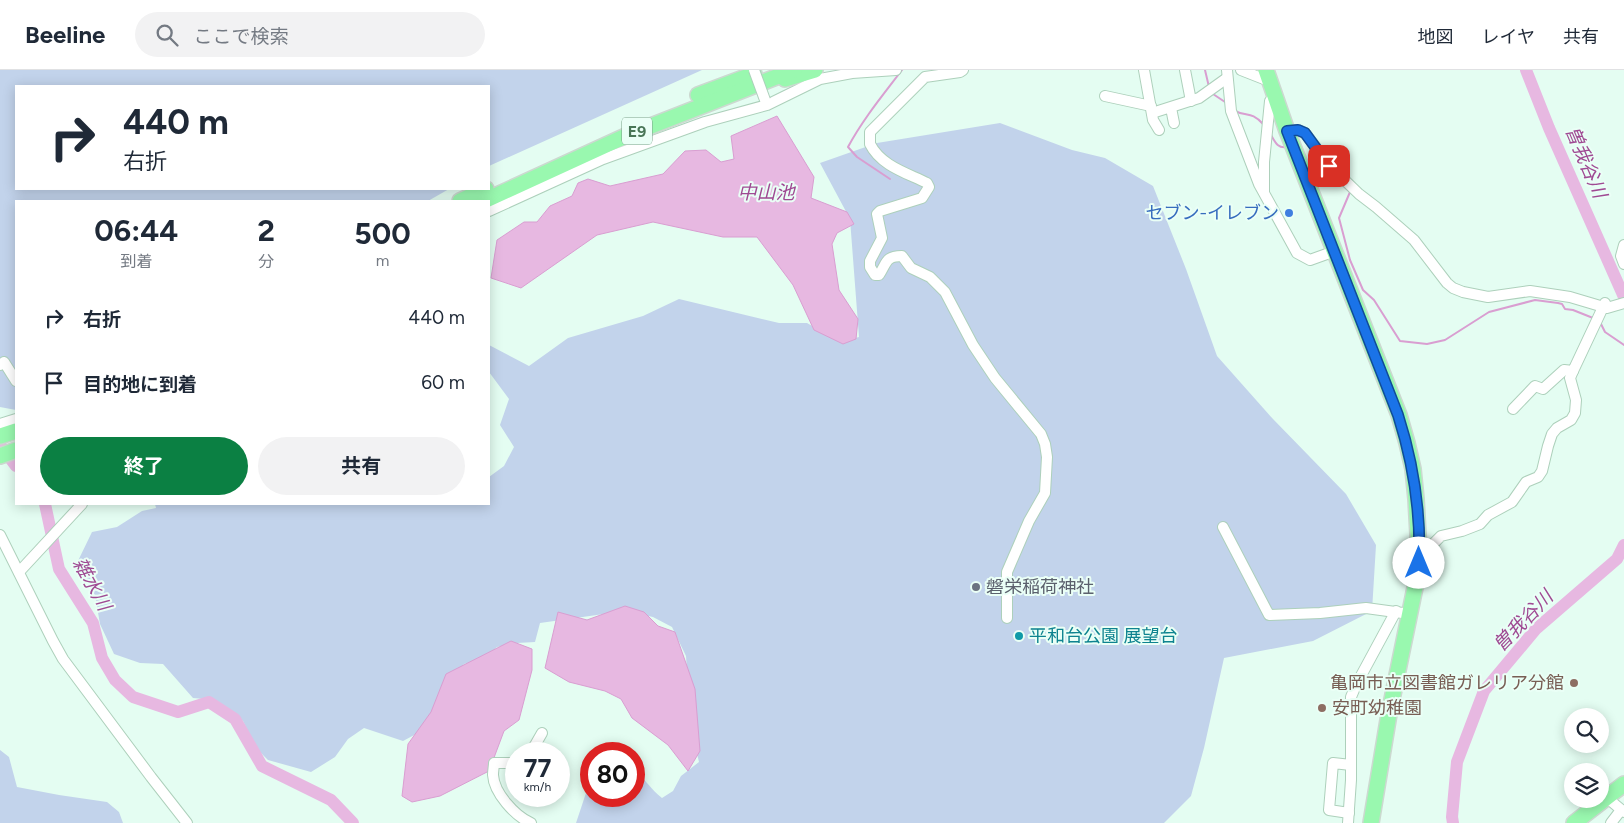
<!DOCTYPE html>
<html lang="ja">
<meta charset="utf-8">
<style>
:root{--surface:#fff;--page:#f2f2f3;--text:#1f2937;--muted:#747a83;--line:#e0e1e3;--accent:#0b8043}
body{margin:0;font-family:Figtree,"Noto Sans JP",sans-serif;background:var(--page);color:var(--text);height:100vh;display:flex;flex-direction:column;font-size:19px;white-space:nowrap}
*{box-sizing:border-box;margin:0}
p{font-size:16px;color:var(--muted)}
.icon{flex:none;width:28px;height:28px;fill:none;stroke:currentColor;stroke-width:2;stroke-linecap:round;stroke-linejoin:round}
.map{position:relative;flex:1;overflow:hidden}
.drawer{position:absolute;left:15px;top:130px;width:475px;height:305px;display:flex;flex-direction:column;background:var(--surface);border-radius:0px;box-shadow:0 2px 12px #0003}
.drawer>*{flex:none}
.guide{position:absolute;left:15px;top:15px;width:475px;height:105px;border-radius:0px;box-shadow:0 2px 12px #0003;background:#fff;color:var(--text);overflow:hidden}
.controls{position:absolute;left:1564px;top:638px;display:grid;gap:10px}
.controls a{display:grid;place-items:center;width:45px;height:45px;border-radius:50%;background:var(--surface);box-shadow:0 2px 12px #0003;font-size:25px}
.speed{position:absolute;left:505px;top:672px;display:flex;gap:10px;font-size:25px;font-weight:700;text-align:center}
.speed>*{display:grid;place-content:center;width:65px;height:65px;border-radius:50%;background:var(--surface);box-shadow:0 2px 12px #0003;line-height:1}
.speed small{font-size:12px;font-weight:400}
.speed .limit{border:8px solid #d22;background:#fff;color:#111}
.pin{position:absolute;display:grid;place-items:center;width:42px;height:42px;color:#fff;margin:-21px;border-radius:10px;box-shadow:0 2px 8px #0006}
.me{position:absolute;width:55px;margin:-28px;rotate:0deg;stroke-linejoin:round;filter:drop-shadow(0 0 4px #0008)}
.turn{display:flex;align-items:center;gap:18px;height:105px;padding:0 25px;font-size:22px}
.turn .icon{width:65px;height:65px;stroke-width:2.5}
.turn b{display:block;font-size:35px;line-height:42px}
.eta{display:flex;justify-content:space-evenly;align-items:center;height:85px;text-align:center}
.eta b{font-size:30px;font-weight:700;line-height:35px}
.button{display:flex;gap:10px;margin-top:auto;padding:10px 25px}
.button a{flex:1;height:58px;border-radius:30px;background:var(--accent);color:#fff;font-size:20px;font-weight:700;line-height:58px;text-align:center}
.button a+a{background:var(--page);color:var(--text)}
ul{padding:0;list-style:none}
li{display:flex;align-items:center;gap:15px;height:65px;padding:0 25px}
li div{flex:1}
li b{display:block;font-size:19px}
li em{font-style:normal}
header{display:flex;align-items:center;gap:30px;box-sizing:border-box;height:70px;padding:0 25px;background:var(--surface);border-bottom:1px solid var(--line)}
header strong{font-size:24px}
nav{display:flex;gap:28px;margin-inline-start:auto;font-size:18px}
.search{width:350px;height:45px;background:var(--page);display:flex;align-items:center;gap:12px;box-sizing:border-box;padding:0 18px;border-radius:28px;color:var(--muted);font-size:19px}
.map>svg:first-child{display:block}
.green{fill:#c2d3eb}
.water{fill:#e7b8e1;stroke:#d99ed1}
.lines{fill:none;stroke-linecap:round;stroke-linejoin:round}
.stream{stroke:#d99ed1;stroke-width:2}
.river{stroke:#e7b8e1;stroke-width:12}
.minor-casing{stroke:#add0bb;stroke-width:12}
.highway-casing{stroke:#ccd9d0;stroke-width:18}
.minor{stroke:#fff;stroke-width:10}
.highway{stroke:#99f8af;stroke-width:15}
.minor-bridge-casing{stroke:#add0bb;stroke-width:12;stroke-linecap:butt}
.minor-bridge{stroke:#fff;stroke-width:10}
.route-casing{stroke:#114b97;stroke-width:12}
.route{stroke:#1a73e8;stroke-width:9}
.shop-dot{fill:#3f7fe0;stroke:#eafff6;stroke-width:2}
.worship-dot{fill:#6b7280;stroke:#eafff6;stroke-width:2}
.culture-dot{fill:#0f9aa8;stroke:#eafff6;stroke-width:2}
.education-dot{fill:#8d6e63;stroke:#eafff6;stroke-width:2}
.labels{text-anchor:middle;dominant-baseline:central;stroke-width:4;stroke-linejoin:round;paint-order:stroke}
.shield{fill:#eafff6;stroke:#799f87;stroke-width:1}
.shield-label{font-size:16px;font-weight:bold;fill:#497657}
.shop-label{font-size:18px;fill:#366cbe;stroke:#eafff6;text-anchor:end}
.worship-label{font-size:18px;fill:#5b616d;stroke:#eafff6;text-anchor:start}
.culture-label{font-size:18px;fill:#0d838f;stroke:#eafff6;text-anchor:start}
.education-label{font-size:18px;fill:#785e54;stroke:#eafff6;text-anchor:end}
.water-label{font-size:19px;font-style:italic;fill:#9f4a93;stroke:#eafff6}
</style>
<header>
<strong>Beeline</strong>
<div class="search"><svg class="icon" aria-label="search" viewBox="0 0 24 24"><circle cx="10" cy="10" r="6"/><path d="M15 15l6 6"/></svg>ここで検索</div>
<nav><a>地図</a><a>レイヤ</a><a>共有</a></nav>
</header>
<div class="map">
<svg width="1624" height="753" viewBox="0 0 1624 753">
<rect width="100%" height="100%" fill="#e4fdf2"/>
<g class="green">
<polygon points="0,0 702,0 489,96 489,16 16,16 16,119 449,119 428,131 16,131 16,340 0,337"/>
<path d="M1000 53 1072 80 1105 88 1153 116 1186 199 1217 286 1273 349 1346 424 1376 475 1372 541 1313 571 1224 588 1204 678 1191 726 1164 753H576L586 723 591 717V726H634V703C646 708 651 720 662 728L673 721 681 706 699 692 691 659 686 586 672 557 653 547 625 541 540 553 535 572 517 573 497 577 484 589 464 594 418 663 403 671 364 658 348 669 335 687 311 702 268 690 256 678 243 651 216 630 193 628 163 594 140 593 114 584 100 554 95 525 76 495 92 462 117 457 142 441 156 438 155 434H489V407L504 396 514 377 500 355 509 329 489 302V275L529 296 568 268 643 246 679 229 779 253H807L840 272 859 267 850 149 820 93 877 73Z"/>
<polygon points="0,680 9,687 17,717 59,725 107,732 119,742 123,753 0,753"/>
</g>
<g class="water">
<polygon points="777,46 814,107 811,128 847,142 854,154 837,163 832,174 839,220 858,249 856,269 843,274 814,260 793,215 757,167 723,167 653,152 597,165 521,218 491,208 497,170 524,152 537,152 550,136 572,126 578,113 588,109 610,116 663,104 685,81 706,80 721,92 734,89 731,66"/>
<polygon points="625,536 644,542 658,556 675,562 695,619 700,681 688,701 668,675 632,648 621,629 605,621 569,612 545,598 558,542 587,550"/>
<polygon points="511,571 532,579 532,600 519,650 504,661 489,701 440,726 412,732 402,726 408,674 431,642 446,604"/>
</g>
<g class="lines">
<g class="stream">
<polyline points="1205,0 1209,17"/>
<polyline points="1213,24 1225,32"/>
<path d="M1235 41C1247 47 1251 41 1263 54"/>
<path d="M1271 65C1275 72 1278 79 1287 77"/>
<polyline points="1333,106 1350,122 1339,148 1350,190 1363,220 1374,230 1400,271 1427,274 1445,270 1489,242 1535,230 1558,233 1562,234 1565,239 1573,240 1593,248"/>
<path d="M890 109 857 87 848 77C863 49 883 25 902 0"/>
<polyline points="1600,252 1605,262 1624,275"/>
</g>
<g class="river">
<polyline points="1526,0 1549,58 1624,227"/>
<polyline points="0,375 16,396"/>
<polyline points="45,434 59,499 93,553 102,588 115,610 133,627 178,642 209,632 235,649 262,696 331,730 353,753"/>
<polyline points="1453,753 1452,747 1457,692 1484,621 1536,559 1617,489 1624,475"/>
</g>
<defs>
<g id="minor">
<path d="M963 0 960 2 925 7 870 62V74C881 96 907 103 927 113L929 117 922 128 880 141 877 144 882 168 870 191V197L875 205H879C887 193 885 186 902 186L911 198 930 207 945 222 973 275 995 308 1041 364 1045 374 1047 387 1045 423 1029 451 1007 502V548"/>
<polyline points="1144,0 1153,50 1159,60"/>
<polyline points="1185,0 1191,31"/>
<polyline points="1227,0 1231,41 1259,114 1297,183 1310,190 1335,181"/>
<polyline points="1241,0 1269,11"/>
<polyline points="1105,26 1151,36"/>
<polyline points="1171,38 1174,53"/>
<polyline points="1152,43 1199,28 1227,8"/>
<polyline points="1287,61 1298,60 1305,63 1329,95 1359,124 1376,137 1414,170 1447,213 1453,218 1463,222 1488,227 1530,221 1570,227 1607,238 1624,233"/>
<polyline points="1264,122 1264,92 1270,31 1275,26"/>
<polyline points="489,141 603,89 705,52 767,35 820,9 852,3 896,0"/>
<polyline points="1624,175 1621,186 1624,194"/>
<polyline points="0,295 4,292 16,311"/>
<polyline points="1513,339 1535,316 1543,319 1564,300 1573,301 1605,233"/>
<polyline points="0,354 16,349"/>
<polyline points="1223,457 1269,545 1320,543 1366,538 1410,544"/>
<polyline points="0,465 53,571 63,589 151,707 187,753"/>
<polyline points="1419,482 1426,481 1441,466 1462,461 1480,454 1488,445 1512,432 1526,412 1538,407 1542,401 1548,376 1552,364 1557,358 1571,350 1575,343 1576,330 1570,308 1573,301"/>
<polyline points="19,502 82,434"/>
<polyline points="530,684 542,663"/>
<path d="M516 693H494C494 696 493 701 493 705 494 723 515 746 531 753"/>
<polyline points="1606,727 1624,742"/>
<polyline points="1349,743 1329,740 1333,693 1351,695"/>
<polyline points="1348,753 1351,710 1351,627 1356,615 1396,541"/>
<polyline points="1611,753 1621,740"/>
</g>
<g id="highway">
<polyline points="1266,0 1287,61 1399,345 1407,373 1413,399 1416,429 1419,482 1418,503 1389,644 1371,753"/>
<polyline points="785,9 815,0"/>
<polyline points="698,25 754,4"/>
<polyline points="460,131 486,119"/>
<polyline points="484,131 628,65 794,0"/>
<polyline points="0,366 16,361"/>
<polyline points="0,386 16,380"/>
<polyline points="1574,753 1624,714"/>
</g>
</defs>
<use href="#minor" class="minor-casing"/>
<use href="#highway" class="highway-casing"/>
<use href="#minor" class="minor"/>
<use href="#highway" class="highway"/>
<defs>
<polyline id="minor-bridge" points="754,0 765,30"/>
</defs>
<use href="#minor-bridge" class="minor-bridge-casing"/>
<use href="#minor-bridge" class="minor-bridge"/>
</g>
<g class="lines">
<defs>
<path id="route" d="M1329 96 1305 63 1298 60 1287 61 1398 345C1413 392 1421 443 1419 493"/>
</defs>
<use href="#route" class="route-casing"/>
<use href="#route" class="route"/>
</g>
<circle class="shop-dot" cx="1289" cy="143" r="5"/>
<circle class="worship-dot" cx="976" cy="517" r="5"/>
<circle class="culture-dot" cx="1019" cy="566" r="5"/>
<g class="education-dot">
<circle cx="1574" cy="613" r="5"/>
<circle cx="1322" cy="638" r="5"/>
</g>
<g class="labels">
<rect class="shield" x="622" y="47.5" width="30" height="27" rx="4"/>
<g class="shield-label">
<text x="637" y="61">E9</text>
</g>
<g class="shop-label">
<text x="1279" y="143">セブン-イレブン</text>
</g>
<g class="worship-label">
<text x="986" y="517">磐栄稲荷神社</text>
</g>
<g class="culture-label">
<text x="1029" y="566">平和台公園 展望台</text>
</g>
<g class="education-label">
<text x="1564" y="613">亀岡市立図書館ガレリア分館</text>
<text x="1332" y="638" text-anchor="start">安町幼稚園</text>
</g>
<g class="water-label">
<text transform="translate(1586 92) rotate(67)">曽我谷川</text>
<text x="766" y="122">中山池</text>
<text transform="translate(92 514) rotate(61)">雑水川</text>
<text transform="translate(1523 551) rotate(-46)">曽我谷川</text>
</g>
</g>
</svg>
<div class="controls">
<a><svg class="icon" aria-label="search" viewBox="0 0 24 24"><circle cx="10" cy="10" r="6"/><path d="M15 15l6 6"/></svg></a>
<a><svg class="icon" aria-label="layers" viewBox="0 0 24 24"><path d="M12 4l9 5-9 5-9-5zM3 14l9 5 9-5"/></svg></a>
</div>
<div class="speed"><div>77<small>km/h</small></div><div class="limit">80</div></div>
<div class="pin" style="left:1329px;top:96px;background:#d93025"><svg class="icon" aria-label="arrive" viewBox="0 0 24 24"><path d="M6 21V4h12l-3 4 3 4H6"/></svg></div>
<svg class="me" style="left:1419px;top:493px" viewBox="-20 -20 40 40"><circle r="19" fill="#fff"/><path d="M0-13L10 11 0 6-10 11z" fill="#1a73e8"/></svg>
<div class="guide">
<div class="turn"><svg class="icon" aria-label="right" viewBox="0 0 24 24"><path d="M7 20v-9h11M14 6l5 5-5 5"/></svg><div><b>440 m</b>右折</div></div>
</div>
<section class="drawer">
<div class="eta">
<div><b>06:44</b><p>到着</p></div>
<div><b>2</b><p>分</p></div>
<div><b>500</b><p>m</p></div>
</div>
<ul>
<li><svg class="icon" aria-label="right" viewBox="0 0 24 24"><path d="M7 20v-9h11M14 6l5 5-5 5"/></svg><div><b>右折</b></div><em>440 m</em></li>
<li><svg class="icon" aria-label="arrive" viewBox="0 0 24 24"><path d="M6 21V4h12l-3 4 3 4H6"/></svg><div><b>目的地に到着</b></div><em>60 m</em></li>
</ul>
<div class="button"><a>終了</a><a>共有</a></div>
</section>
</div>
